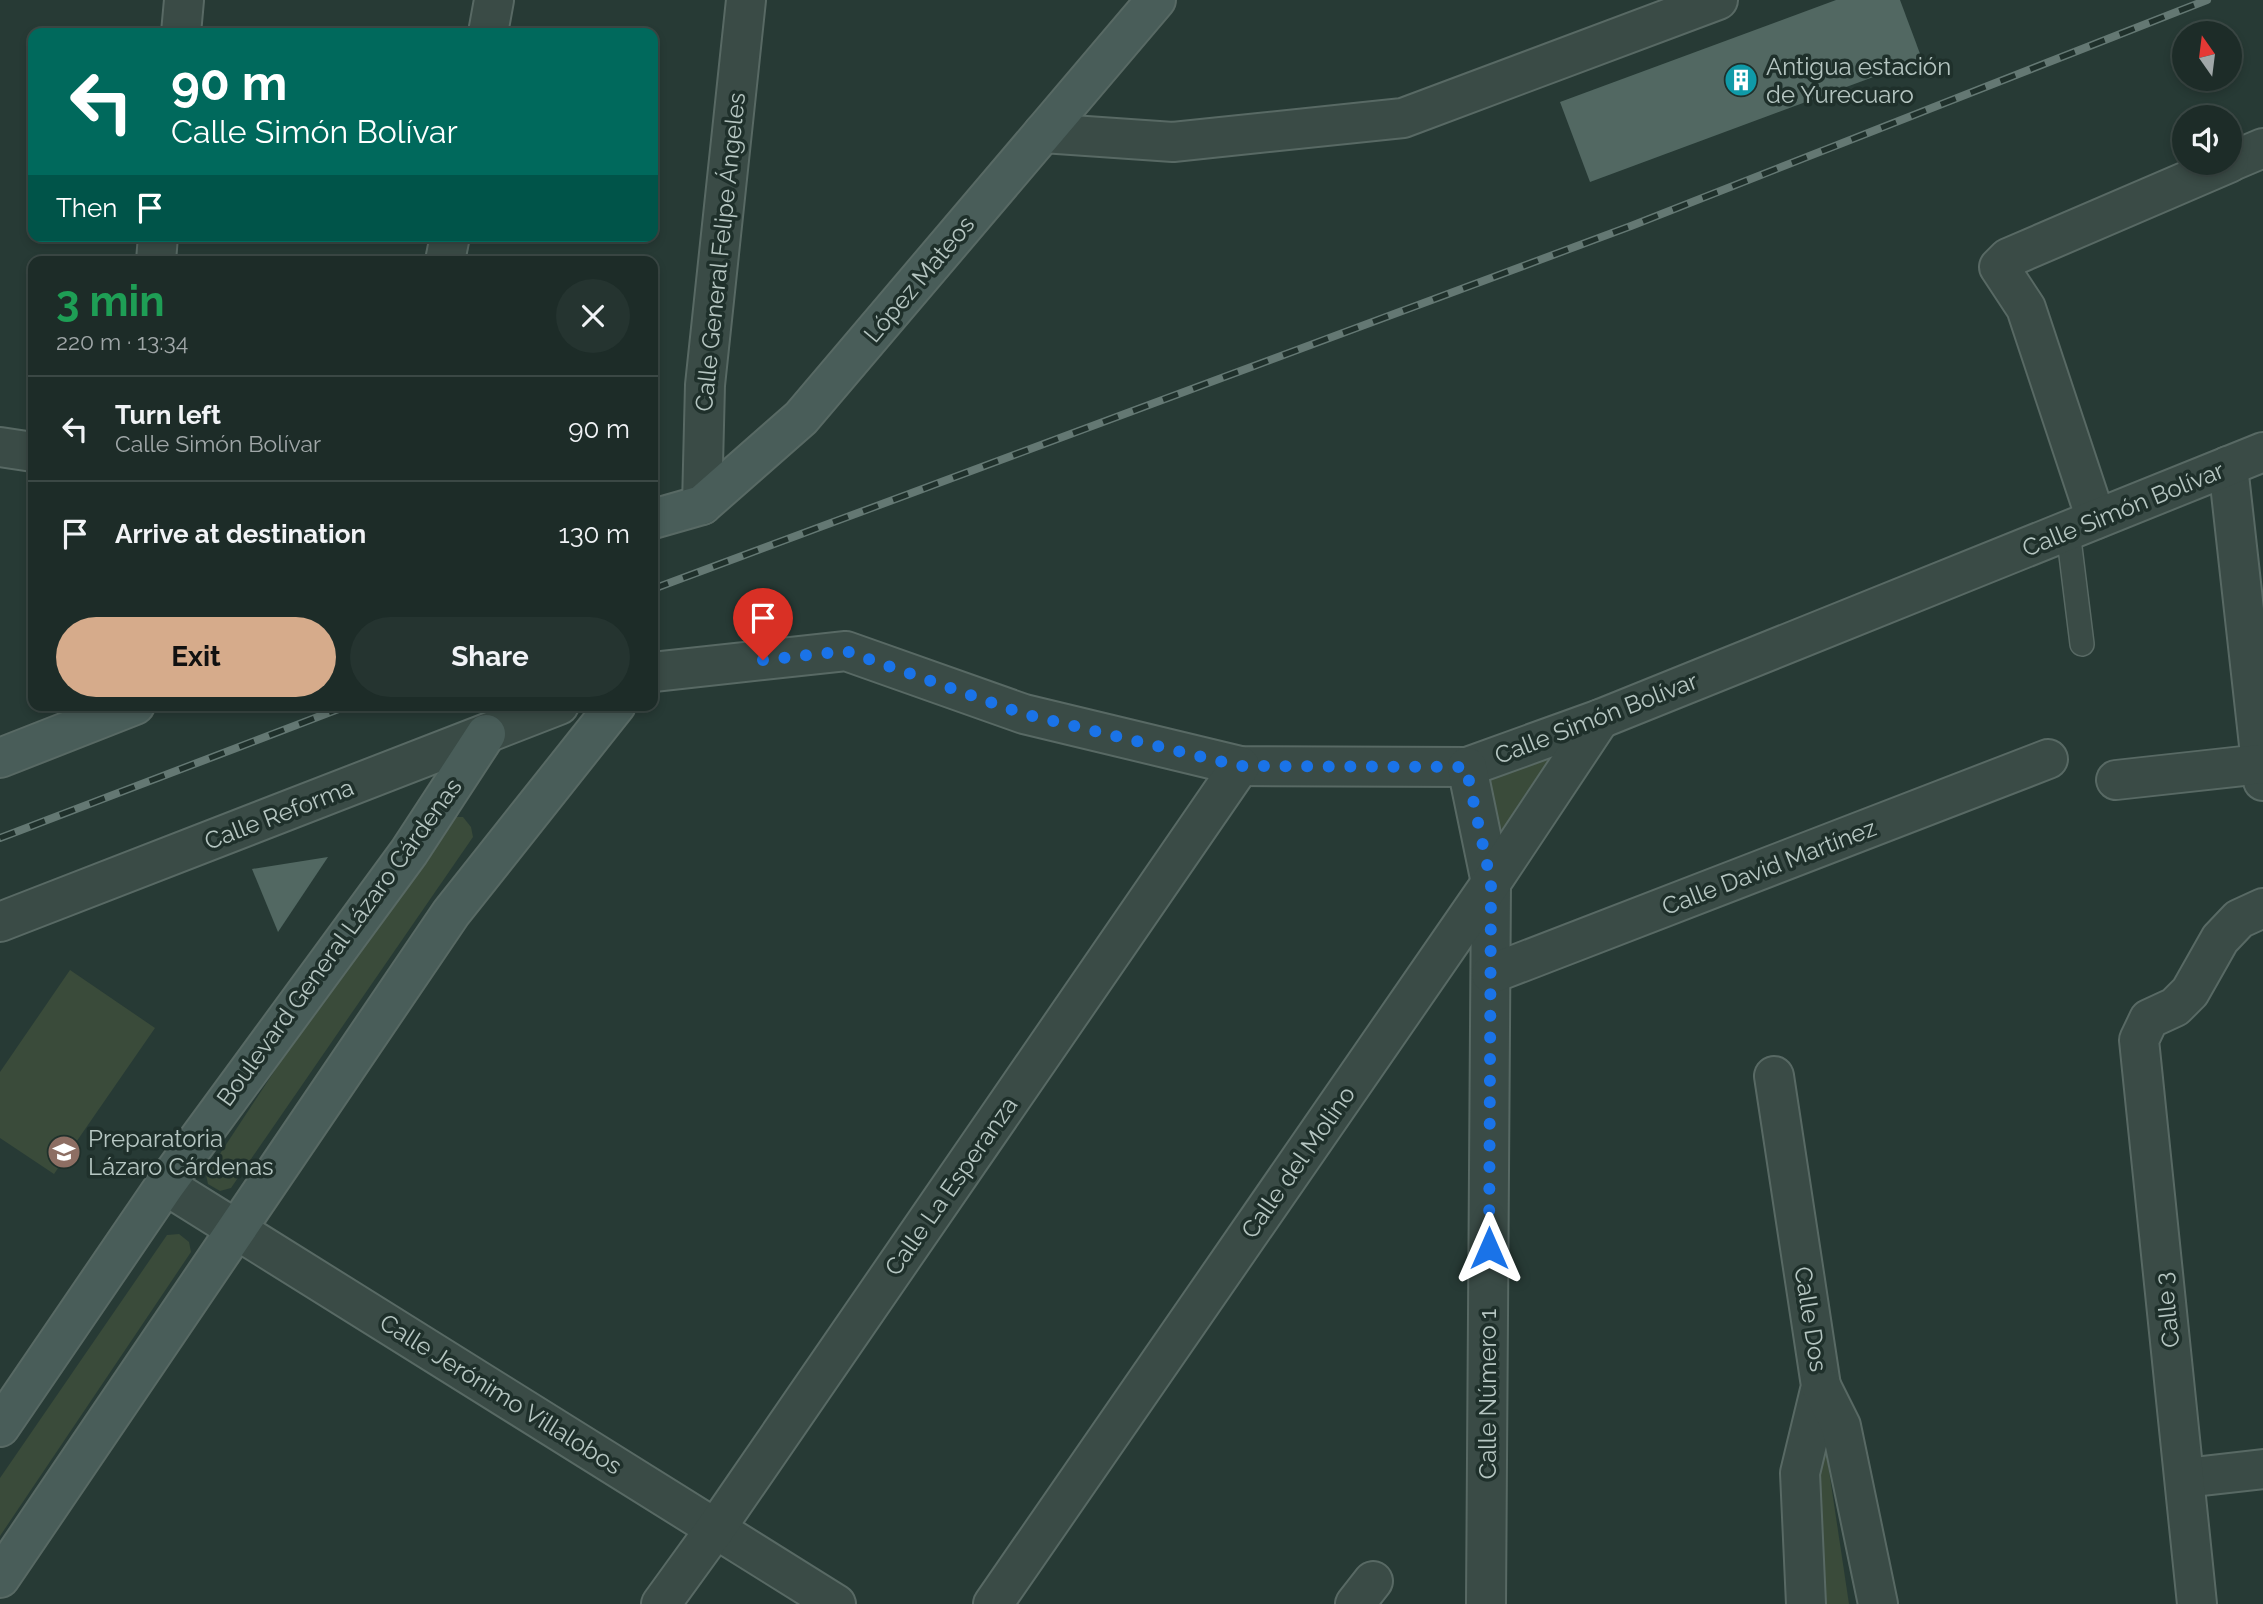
<!DOCTYPE html>
<meta charset="utf-8">
<style>
:root{--surface:#1d2c28;--page:#253430;--text:#f1f3f6;--muted:#a0a7a8;--line:#3b4845;--accent:#d6ab8b}
body{margin:0;font-family:Raleway,sans-serif;background:var(--page);color:var(--text);height:100vh;display:flex;flex-direction:column;font-size:26px;white-space:nowrap}
*{box-sizing:border-box;margin:0}
p{font-size:23px;color:var(--muted)}
.icon{flex:none;width:38px;height:38px;fill:none;stroke:currentColor;stroke-width:2;stroke-linecap:round;stroke-linejoin:round}
.map{position:relative;flex:1;overflow:hidden}
.sheet{position:absolute;left:28px;top:256px;width:630px;height:455px;display:flex;flex-direction:column;background:var(--surface);border-radius:14px;box-shadow:0 4px 10px #0003,0 0 0 2px var(--line)}
.sheet>*{flex:none}
.top-card{position:absolute;left:28px;top:28px;width:630px;height:214px;border-radius:14px;box-shadow:0 4px 10px #0003,0 0 0 2px var(--line);background:#00695c;color:#fff;overflow:hidden}
.needle{width:46px;rotate:346deg}
.controls{position:absolute;left:2172px;top:21px;display:grid;gap:14px}
.controls a{display:grid;place-items:center;width:70px;height:70px;border-radius:50%;background:var(--surface);box-shadow:0 4px 10px #0003,0 0 0 2px var(--line);font-size:35px}
.pin{position:absolute;display:grid;place-items:center;width:60px;height:60px;color:#fff;margin:-72px -30px;border-radius:50% 50% 50% 0;rotate:-45deg;box-shadow:0 0 7px #0007}
.pin .icon{rotate:45deg}
.me{position:absolute;width:77px;margin:-38px;rotate:0deg;stroke-linejoin:round;filter:drop-shadow(0 0 5px #0008)}
.turn{display:flex;align-items:center;gap:24px;height:147px;padding:0 28px;font-size:32px}
.turn .icon{width:91px;height:91px;stroke-width:2.5}
.turn b{display:block;font-size:49px;line-height:60px}
.then{display:flex;align-items:center;height:66px;padding:0 28px;background:#0003;gap:14px;font-size:26px}
.round{display:grid;place-items:center;flex:none;width:74px;height:74px;border-radius:37px;background:var(--page)}
.head{display:flex;align-items:center;justify-content:space-between;height:119px;padding:0 28px}
h1{font-size:42px;font-weight:700;line-height:52px;color:#1e9e55}
.primary-button{display:flex;gap:14px;margin-top:auto;padding:14px 28px}
.primary-button a{flex:1;height:80px;border-radius:42px;background:var(--accent);color:#111;font-size:28px;font-weight:700;line-height:80px;text-align:center}
.primary-button a+a{background:var(--page);color:var(--text)}
ul{padding:0;list-style:none}
li{display:flex;align-items:center;gap:21px;height:105px;padding:0 28px;border-top:2px solid var(--line)}
li div{flex:1}
li b{display:block;font-size:26px}
li em{font-style:normal}
.map>svg:first-child{display:block}
.green{fill:#3a4b3a}
.building{fill:#526862}
.lines{fill:none;stroke-linecap:round;stroke-linejoin:round}
.lane-casing{stroke:#586964;stroke-width:26}
.street-casing{stroke:#586964;stroke-width:42}
.secondary-casing{stroke:#586964;stroke-width:42}
.lane{stroke:#3a4b46;stroke-width:23}
.street{stroke:#3a4b46;stroke-width:38}
.secondary{stroke:#495d59;stroke-width:38}
.rail-casing{stroke:#647873;stroke-width:8}
.rail{stroke:#1f302b;stroke-width:5;stroke-dasharray:16;stroke-linecap:butt}
.route{stroke:#1a73e8;stroke-width:12;stroke-dasharray:0 21.6}
.labels{text-anchor:middle;dominant-baseline:central;stroke-width:7;stroke-linejoin:round;paint-order:stroke}
.poi-label{font-size:24px;fill:#b6c6c2;stroke:#1f302b;text-anchor:start}
.street-label{font-size:24px;fill:#b6c6c2;stroke:#1f302b}
</style>
<div class="map">
<svg width="2263" height="1604" viewBox="0 0 2263 1604">
<rect width="100%" height="100%" fill="#273a35"/>
<g class="green">
<polygon points="1562,745 1504,836 1497,834 1487,772"/>
<polygon points="450,817 463,817 471,827 473,837 231,1188 220,1191 208,1184 206,1175 437,824"/>
<polygon points="70,970 155,1028 54,1174 0,1138 0,1072"/>
<polygon points="179,1234 189,1242 191,1252 0,1536 0,1478 167,1235"/>
<polygon points="1818,1424 1822,1424 1849,1604 1820,1604"/>
</g>
<g class="building">
<polygon points="1836,0 1900,0 1922,59 1590,182 1560,102"/>
<polygon points="328,857 278,932 252,869"/>
</g>
<g class="lines">
<defs>
<polyline id="lane" points="2068,531 2082,644"/>
<g id="street">
<polyline points="181,33 184,0"/>
<polyline points="488,33 494,0"/>
<polyline points="1043,133 1173,142 1403,118 1718,0"/>
<polyline points="2230,162 2263,148"/>
<polyline points="156,261 158,236"/>
<polyline points="445,261 450,236"/>
<polyline points="0,447 33,452"/>
<polyline points="2228,466 2263,781"/>
<polyline points="702,505 705,385 746,0"/>
<polyline points="2096,519 2026,308 1999,267 2008,258 2229,163"/>
<polyline points="653,672 846,651 1024,714 1240,766 1467,767 1600,719 2263,452"/>
<polyline points="1467,767 1491,883 1486,1604"/>
<polyline points="2116,780 2261,764"/>
<polyline points="0,922 559,705"/>
<polyline points="1491,974 2048,759"/>
<polyline points="1774,1076 1821,1386 1800,1473 1806,1604"/>
<polyline points="165,1185 836,1604"/>
<polyline points="1821,1386 1841,1426 1878,1604"/>
<polyline points="2185,1478 2263,1469"/>
<polyline points="661,1604 716,1528 1240,766"/>
<polyline points="993,1604 1491,883 1600,719"/>
<polyline points="1355,1604 1373,1581"/>
<polyline points="2197,1604 2139,1040 2149,1019 2175,1007 2190,992 2220,939 2239,919 2263,908"/>
</g>
<g id="secondary">
<polyline points="653,519 702,505 801,418 1156,0"/>
<polyline points="0,758 135,705"/>
<polyline points="0,1427 165,1185 409,852 486,734"/>
<polyline points="0,1578 451,913 616,705"/>
</g>
</defs>
<use href="#lane" class="lane-casing"/>
<use href="#street" class="street-casing"/>
<use href="#secondary" class="secondary-casing"/>
<use href="#lane" class="lane"/>
<use href="#street" class="street"/>
<use href="#secondary" class="secondary"/>
<defs>
<g id="rail">
<polyline points="653,589 1631,226 2207,0"/>
<polyline points="0,838 349,705"/>
</g>
</defs>
<use href="#rail" class="rail-casing"/>
<use href="#rail" class="rail"/>
</g>
<g class="lines">
<polyline class="route" points="763,660 846,651 1024,714 1240,766 1466,767 1491,883 1489,1248"/>
</g>
<defs>
<symbol id="building-disc" viewBox="-11 -11 22 22"><circle r="9.5" fill="#0f9aa8" stroke="#1f302b"/><path d="M-4-6H4V6H1V3H-1V6H-4ZM-2.5-4.3h1.7v1.8h-1.7ZM.8-4.3h1.7v1.8H.8ZM-2.5-1h1.7V.8h-1.7ZM.8-1h1.7V.8H.8Z" fill="#fff"/></symbol>
<symbol id="school-disc" viewBox="-11 -11 22 22"><circle r="9.5" fill="#8d6e63" stroke="#1f302b"/><path d="M0-5L7-2L0 1L-7-2ZM-4 1L0 2.5L4 1V4Q0 6-4 4Z" fill="#fff"/></symbol>
</defs>
<g fill-rule="evenodd">
<use href="#building-disc" x="1722" y="61" width="38" height="38"/>
<use href="#school-disc" x="45" y="1133" width="38" height="38"/>
</g>
<g class="labels">
<g class="poi-label">
<text x="1766" y="66">Antigua estación<tspan x="1766" dy="28">de Yurecuaro</tspan></text>
<text x="88" y="1138">Preparatoria<tspan x="88" dy="28">Lázaro Cárdenas</tspan></text>
</g>
<g class="street-label">
<text transform="translate(720 252) rotate(-84)">Calle General Felipe Ángeles</text>
<text transform="translate(919 279) rotate(-50)">López Mateos</text>
<text transform="translate(2123 509) rotate(-22)">Calle Simón Bolívar</text>
<text transform="translate(1596 718) rotate(-21)">Calle Simón Bolívar</text>
<text transform="translate(279 814) rotate(-21)">Calle Reforma</text>
<text transform="translate(1769 867) rotate(-21)">Calle David Martínez</text>
<text transform="translate(339 942) rotate(-54)">Boulevard General Lázaro Cárdenas</text>
<text transform="translate(1298 1162) rotate(-55)">Calle del Molino</text>
<text transform="translate(951 1186) rotate(-55)">Calle La Esperanza</text>
<text transform="translate(2167 1310) rotate(-96)">Calle 3</text>
<text transform="translate(1811 1319) rotate(81)">Calle Dos</text>
<text transform="translate(501 1394) rotate(32)">Calle Jerónimo Villalobos</text>
<text transform="translate(1487 1394) rotate(-90)">Calle Número 1</text>
</g>
</g>
</svg>
<div class="controls">
<a><svg class="needle" viewBox="-14 -14 28 28"><path d="M0-13l5 13h-10z" fill="#e53935"/><path d="M0 13l5-13h-10z" fill="#a0a7a8"/></svg></a>
<a><svg class="icon" aria-label="sound" viewBox="0 0 24 24"><path d="M4 9h4l5-4v14l-5-4H4zM17 9q2 3 0 6"/></svg></a>
</div>
<div class="pin" style="left:763px;top:660px;background:#d93025"><svg class="icon" aria-label="arrive" viewBox="0 0 24 24"><path d="M6 21V4h12l-3 4 3 4H6"/></svg></div>
<svg class="me" style="left:1489px;top:1248px" viewBox="-20 -20 40 40"><path d="M0-17L14 15 0 8-14 15z" fill="#1a73e8" stroke="#fff" stroke-width="4"/></svg>
<div class="top-card">
<div class="turn"><svg class="icon" aria-label="left" viewBox="0 0 24 24"><path d="M17 20v-9H6M10 6l-5 5 5 5"/></svg><div><b>90 m</b>Calle Simón Bolívar</div></div>
<div class="then">Then<svg class="icon" aria-label="arrive" viewBox="0 0 24 24"><path d="M6 21V4h12l-3 4 3 4H6"/></svg></div>
</div>
<section class="sheet">
<div class="head"><div><h1>3 min</h1><p>220 m · 13:34</p></div><a class="round"><svg class="icon" aria-label="close" viewBox="0 0 24 24"><path d="M6 6l12 12M18 6L6 18"/></svg></a></div>
<ul>
<li><svg class="icon" aria-label="left" viewBox="0 0 24 24"><path d="M17 20v-9H6M10 6l-5 5 5 5"/></svg><div><b>Turn left</b><p>Calle Simón Bolívar</p></div><em>90 m</em></li>
<li><svg class="icon" aria-label="arrive" viewBox="0 0 24 24"><path d="M6 21V4h12l-3 4 3 4H6"/></svg><div><b>Arrive at destination</b></div><em>130 m</em></li>
</ul>
<div class="primary-button"><a>Exit</a><a>Share</a></div>
</section>
</div>
